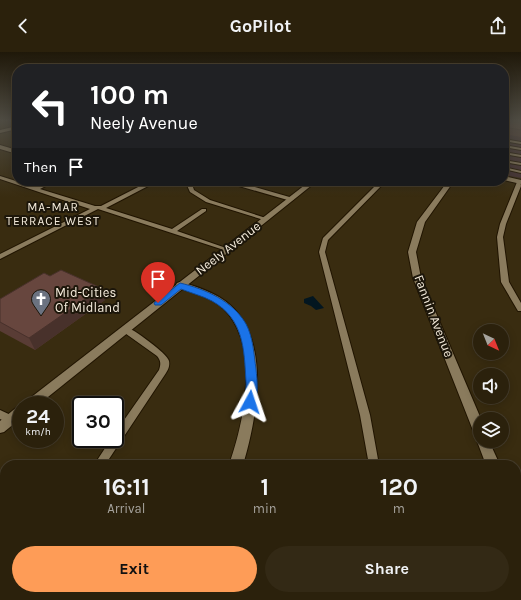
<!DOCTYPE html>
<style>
:root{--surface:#2b210c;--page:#332915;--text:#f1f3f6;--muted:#a6a39d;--line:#473e2d;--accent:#fe9c57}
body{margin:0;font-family:Karla,sans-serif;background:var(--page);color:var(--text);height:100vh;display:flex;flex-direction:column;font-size:15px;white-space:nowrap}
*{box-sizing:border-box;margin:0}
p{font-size:13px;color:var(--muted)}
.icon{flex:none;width:22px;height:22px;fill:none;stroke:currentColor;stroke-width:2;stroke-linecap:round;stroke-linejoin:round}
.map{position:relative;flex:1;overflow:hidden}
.drawer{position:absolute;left:0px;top:408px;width:521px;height:140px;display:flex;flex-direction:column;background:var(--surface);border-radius:16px 16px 0 0;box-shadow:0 2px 10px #0003,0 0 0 1px var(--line)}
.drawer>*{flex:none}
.hud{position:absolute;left:12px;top:12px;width:497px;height:122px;border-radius:16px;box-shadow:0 2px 10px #0003,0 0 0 1px var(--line);background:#202124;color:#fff;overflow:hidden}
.needle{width:26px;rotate:137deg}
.buttons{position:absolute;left:473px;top:272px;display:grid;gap:8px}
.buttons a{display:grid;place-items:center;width:36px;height:36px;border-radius:50%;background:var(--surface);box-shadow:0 2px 10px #0003,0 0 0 1px var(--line);font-size:20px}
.speed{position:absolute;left:12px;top:344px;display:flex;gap:8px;font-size:20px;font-weight:700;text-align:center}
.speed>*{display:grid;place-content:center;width:52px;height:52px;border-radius:50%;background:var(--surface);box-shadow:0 2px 10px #0003,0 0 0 1px var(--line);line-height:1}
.speed small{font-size:10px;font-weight:400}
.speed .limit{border:2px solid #111;border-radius:6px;background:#fff;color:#111}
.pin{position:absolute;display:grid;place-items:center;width:34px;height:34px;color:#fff;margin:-41px -17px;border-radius:50% 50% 50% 0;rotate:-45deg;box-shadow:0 0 4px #0007}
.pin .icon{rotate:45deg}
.me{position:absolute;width:44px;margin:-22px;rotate:5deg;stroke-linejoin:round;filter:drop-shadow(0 0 3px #0008)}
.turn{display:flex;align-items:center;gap:14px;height:84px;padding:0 12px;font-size:18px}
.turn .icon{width:52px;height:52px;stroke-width:2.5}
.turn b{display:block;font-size:28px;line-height:34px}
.then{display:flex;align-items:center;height:38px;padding:0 12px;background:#0003;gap:8px;font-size:15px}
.eta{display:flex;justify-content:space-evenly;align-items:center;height:68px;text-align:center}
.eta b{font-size:24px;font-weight:700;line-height:28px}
.action{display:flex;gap:8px;margin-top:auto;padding:8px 12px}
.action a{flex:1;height:46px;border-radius:24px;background:var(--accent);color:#111;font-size:16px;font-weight:700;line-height:46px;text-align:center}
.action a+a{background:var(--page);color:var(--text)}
header{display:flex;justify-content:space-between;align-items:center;height:52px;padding:0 12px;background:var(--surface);font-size:18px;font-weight:700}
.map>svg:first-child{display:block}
.education{fill:#443032}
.water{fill:#031620}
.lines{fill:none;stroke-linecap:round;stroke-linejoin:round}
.lane-casing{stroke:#201400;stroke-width:2}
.street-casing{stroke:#201400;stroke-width:2}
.secondary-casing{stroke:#201400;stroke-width:2}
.lane{fill:#8a7b5d;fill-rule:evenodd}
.street{fill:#8a7b5d;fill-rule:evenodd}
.secondary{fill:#8a7b5d;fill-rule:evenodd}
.wall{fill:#593c35}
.shaded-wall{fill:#48312b}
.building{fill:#67463e;stroke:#48312b}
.route{fill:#1a73e8;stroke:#114b97}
.labels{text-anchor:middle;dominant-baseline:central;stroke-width:4;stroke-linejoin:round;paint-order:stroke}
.far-neighbourhood-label{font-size:12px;letter-spacing:1px;fill:#f5ecdc;stroke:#1c160a}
.street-label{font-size:13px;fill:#f5ecdc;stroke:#1c160a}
.poi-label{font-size:13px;fill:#f5ecdc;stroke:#1c160a;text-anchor:start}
</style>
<header><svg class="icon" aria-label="back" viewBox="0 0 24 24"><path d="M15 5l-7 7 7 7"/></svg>GoPilot<svg class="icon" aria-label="share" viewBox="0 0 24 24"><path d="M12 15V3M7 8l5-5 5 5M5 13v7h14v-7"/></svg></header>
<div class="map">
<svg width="521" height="548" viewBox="0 0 521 548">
<rect width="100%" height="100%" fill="#392c10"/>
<polygon class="education" points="504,69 521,69 521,126 504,123"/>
<polygon class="water" points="313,244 324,256 316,258 311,254 304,251 304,247"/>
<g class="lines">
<defs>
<g id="lane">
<polygon points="504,87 521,90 521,92 504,89"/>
<polygon points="504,93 521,96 521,98 504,95"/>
<polygon points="504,100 521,103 521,105 504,102"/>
<polygon points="504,108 521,111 521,113 504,110"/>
<polygon points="504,115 521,119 521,121 504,117"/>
<polygon points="0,124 35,135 48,129 55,129 40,137 95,154 101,154 148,130 152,130 152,132 106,156 172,177 202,157 206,157 206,159 177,179 229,197 228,198 224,198 98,157 0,207 0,202 90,157 0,127"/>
<polygon points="520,128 521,134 506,172 503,185 509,230 521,251 521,259 518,259 501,230 497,185 500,172 517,130"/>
<polygon points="185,129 191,129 194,138 210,148 269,167 264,168 206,150 190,140"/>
<polygon points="234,129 293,146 294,147 291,149 232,132 231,131"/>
<polygon points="380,129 386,129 328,188 325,200 370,363 379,413 369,413 360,363 319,200 323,186"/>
<path d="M125 274C133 277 167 301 169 309 170 314 168 318 166 321L105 413H94L111 387H115V381L159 318C161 312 161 309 157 304L122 279 121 277Z"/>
<polygon points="0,358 15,365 16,368 15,371 11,372 0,367"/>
<polygon points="5,513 5,530 0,533 0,516"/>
<polygon points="350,543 365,543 363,548 348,548"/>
</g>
<g id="street">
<polygon points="17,74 17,77 0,81 0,78"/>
<polygon points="0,93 17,98 17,102 0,97"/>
<polygon points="448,129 454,129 425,170 416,200 421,226 481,367 480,389 489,389 500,413 486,413 477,389 478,386 475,385 474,381 413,226 408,200 417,170"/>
<path d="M180 230C196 234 218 242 230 253 271 290 257 366 243 413H229C244 370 261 294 224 257 212 245 192 241 177 235L176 233 177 231Z"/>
<polygon points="516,463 521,466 521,502 516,500"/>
<polygon points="154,543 172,543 170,548 151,548"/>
</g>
<g id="secondary">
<polygon points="504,124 521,128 521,132 504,128"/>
<polygon points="310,129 317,129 38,353 23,353 25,350"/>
<polygon points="21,354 21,366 4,380 0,381 0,369 17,355"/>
</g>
</defs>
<use href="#lane" class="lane-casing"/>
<use href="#street" class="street-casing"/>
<use href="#secondary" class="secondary-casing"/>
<use href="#lane" class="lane"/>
<use href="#street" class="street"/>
<use href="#secondary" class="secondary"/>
</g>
<g class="wall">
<polygon points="504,68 521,68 521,85 504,82"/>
<polygon points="0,247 105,248 35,298 0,279"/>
</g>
<polygon class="shaded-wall" points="101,236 105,248 35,298 29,286"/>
<g class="building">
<polygon points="504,68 521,68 521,78 504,75"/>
<polygon points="61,218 101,236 29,286 0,270 0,247 44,221 50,224"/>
</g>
<linearGradient id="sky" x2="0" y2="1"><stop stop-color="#1f1809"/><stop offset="0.47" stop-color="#4e4b42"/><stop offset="1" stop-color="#4e4b42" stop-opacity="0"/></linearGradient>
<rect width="521" height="145" fill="url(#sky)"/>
<path class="route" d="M180 231C205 237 233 249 246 272 253 285 254 303 256 317 257 329 259 343 254 353L250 355 246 353C243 347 247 337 246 329 244 297 244 267 212 249 203 244 191 241 181 237L161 253H155L154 251Z"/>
<defs>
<symbol id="church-pin" viewBox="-11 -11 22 30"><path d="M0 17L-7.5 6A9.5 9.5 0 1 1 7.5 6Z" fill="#6b7280" stroke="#1c160a"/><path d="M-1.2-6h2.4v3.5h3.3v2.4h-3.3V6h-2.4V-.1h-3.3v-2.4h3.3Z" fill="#fff"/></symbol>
</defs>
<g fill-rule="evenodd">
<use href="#church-pin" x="30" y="236" width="22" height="30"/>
</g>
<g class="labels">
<g class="far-neighbourhood-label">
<text x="53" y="155">MA-MAR<tspan x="53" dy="14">TERRACE WEST</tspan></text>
</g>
<g class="street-label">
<text transform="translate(228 196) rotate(-38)">Neely Avenue</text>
<text transform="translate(434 264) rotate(69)">Fannin Avenue</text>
</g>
<g class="poi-label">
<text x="55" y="240">Mid-Cities<tspan x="55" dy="15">Of Midland</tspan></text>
</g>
</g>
</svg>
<div class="buttons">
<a><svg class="needle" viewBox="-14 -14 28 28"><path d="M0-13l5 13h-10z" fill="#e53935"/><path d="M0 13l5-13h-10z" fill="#a6a39d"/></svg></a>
<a><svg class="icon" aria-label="sound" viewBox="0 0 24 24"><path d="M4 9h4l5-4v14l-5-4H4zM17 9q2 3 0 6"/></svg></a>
<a><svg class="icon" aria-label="layers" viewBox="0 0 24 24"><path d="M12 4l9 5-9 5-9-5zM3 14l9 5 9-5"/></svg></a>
</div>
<div class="speed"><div>24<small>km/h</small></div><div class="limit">30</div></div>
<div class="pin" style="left:158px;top:251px;background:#d93025"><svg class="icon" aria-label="arrive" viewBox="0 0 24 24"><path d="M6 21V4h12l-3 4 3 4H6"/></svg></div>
<svg class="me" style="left:250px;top:350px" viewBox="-20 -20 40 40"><path d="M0-17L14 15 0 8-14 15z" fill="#1a73e8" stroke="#fff" stroke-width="4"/></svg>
<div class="hud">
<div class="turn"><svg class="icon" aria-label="left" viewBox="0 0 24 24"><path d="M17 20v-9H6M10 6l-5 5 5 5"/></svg><div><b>100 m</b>Neely Avenue</div></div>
<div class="then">Then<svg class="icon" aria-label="arrive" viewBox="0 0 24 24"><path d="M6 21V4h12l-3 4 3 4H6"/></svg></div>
</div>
<section class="drawer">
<div class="eta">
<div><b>16:11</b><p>Arrival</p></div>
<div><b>1</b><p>min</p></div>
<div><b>120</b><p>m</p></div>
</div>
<div class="action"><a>Exit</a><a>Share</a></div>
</section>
</div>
